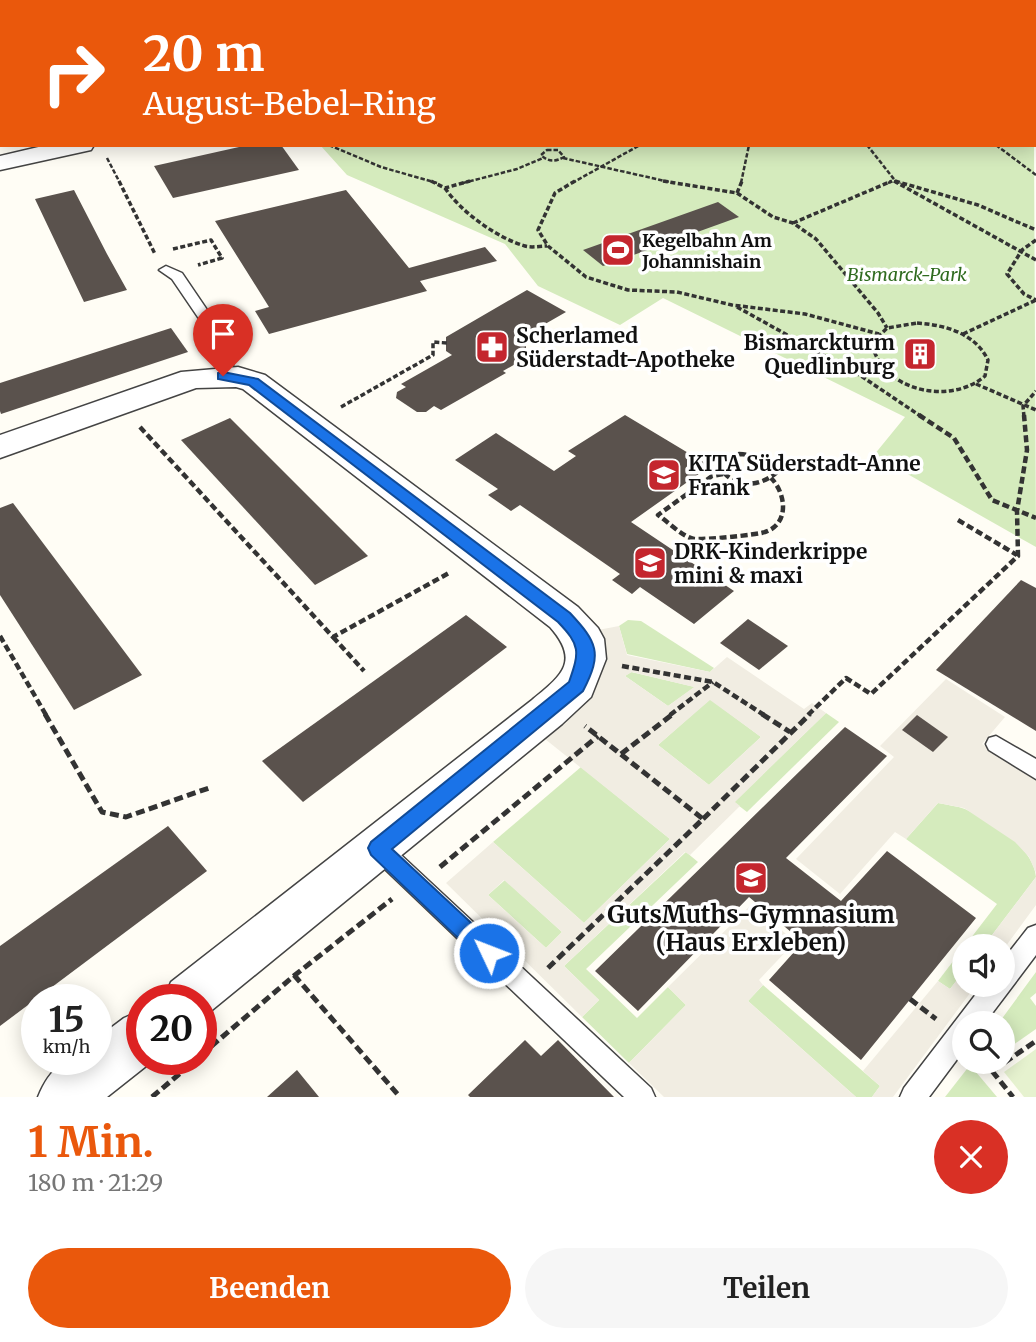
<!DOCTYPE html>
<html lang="de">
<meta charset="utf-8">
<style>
:root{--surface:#fff;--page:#f6f6f6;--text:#222;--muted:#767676;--accent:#ea580c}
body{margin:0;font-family:Merriweather,serif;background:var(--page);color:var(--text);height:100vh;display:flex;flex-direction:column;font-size:26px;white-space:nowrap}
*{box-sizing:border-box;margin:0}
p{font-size:23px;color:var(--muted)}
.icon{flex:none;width:38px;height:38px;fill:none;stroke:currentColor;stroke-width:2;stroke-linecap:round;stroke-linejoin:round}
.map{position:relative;height:1097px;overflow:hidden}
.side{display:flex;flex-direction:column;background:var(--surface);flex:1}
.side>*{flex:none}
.hud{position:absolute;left:0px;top:0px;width:1036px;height:147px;box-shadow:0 4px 18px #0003;background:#ea580c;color:#fff;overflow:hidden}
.controls{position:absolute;left:952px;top:934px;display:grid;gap:14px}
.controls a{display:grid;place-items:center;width:63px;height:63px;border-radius:50%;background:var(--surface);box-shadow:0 4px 18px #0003;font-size:35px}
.speed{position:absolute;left:21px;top:984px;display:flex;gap:14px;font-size:35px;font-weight:700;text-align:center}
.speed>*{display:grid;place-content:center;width:91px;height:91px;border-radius:50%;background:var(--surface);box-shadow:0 4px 18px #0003;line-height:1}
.speed small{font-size:18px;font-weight:400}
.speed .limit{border:10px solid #d22;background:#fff;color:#111}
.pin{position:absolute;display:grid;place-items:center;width:60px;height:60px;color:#fff;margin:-72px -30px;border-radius:50% 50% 50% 0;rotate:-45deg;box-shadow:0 0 7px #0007}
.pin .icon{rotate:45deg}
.me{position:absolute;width:77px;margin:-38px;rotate:313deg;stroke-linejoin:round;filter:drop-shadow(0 0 5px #0008)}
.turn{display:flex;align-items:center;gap:24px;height:147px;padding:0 28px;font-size:32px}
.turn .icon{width:91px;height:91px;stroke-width:2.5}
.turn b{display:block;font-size:49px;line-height:60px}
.round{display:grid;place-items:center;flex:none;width:74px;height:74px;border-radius:37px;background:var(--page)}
.summary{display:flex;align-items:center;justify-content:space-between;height:119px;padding:0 28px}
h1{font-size:42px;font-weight:700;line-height:52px;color:var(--accent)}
.button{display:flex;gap:14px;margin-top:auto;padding:14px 28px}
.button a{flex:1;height:80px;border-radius:42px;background:var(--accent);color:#fff;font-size:28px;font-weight:700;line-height:80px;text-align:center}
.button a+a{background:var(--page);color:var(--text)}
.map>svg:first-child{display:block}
.green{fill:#d5ebbd}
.pitch{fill:#e6f2cf}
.plaza{fill:#f1ede2;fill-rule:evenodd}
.building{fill:#5a524d}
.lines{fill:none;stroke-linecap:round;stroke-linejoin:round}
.service-casing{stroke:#444;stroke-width:3}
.minor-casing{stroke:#444;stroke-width:3}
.path-far3{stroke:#333;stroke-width:2.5;stroke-dasharray:4.5 2;stroke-linecap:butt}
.path-far2{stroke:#333;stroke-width:3.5;stroke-dasharray:5 2.5;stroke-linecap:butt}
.path-far1{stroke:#333;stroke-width:4.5;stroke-dasharray:7 3.5;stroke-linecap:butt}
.path{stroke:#333;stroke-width:5;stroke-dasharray:9 4.5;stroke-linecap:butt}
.service{fill:#fff;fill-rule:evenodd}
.minor{fill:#fff;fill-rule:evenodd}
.route{fill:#1a73e8;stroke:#114b97;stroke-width:2}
.labels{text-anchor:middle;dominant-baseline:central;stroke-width:7;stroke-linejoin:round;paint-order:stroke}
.far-poi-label{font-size:18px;font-weight:bold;fill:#111;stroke:#fff;text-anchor:start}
.far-park-label{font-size:18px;font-style:italic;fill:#2f6b1f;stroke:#fff}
.poi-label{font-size:21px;font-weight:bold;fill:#111;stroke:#fff;text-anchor:start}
.near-poi-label{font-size:24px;font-weight:bold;fill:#111;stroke:#fff}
</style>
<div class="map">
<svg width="1036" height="1097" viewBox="0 0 1036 1097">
<rect width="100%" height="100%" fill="#fffdf5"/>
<g class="green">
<polygon points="1034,143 1036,547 874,455 905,417 663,298 620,325 538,286 505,244 347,175 320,145"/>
<polygon points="628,620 641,621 714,668 710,672 627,654 619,626"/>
<polygon points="631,672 695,687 668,706 625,676"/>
<polygon points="710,699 761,737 709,785 658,745"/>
<polygon points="826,713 839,722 747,812 734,802"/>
<polygon points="581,767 670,839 584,923 493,842"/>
<path d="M938 803C947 805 957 806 965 809 991 821 1033 846 1036 877L983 947H964L997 904 906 839Z"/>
<polygon points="686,852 698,862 586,969 637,1018 668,987 686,1005 629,1063 582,1017 599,1000 564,966"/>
<polygon points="505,880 562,932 546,948 488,895"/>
<polygon points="964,947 964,971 950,989 938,981"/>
<polygon points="1036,972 1036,993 1030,998 1036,1006 1036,1029 1003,1052 1003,1024 998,1024"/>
<polygon points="763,985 880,1086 872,1097 856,1097 748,1001"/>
<polygon points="970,1065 997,1097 945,1097"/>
</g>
<polygon class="pitch" points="1036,1049 1036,1097 1024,1097 1004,1072"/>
<g class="plaza">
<path d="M619 626 627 655 710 672 727 657 804 709 812 703 826 713 735 802 740 806 690 855 685 852 564 966 599 1000 582 1017 446 883 493 842 584 923 670 839 540 735 595 682 604 668 606 653 598 630ZM632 672 694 687 668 706 625 676ZM710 700 761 737 709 785 658 745ZM504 880 562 932 546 948 488 895Z"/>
<polygon points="946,679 1005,717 982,744 1036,779 1036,873 1029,857 1015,842 964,808 938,803 906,839 895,832 840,894 796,859 894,757 880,746"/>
<polygon points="1036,877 1036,905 1003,950 1003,947 983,947"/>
<polygon points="752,904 795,942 759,980 763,985 748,1001 856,1097 664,1097 629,1063 686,1005 668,987"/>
<polygon points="964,971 964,985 976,985 893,1097 872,1097 880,1086 863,1071 938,981 950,989"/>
</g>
<g class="building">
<polygon points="248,145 281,145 299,170 173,198 154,166"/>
<polygon points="74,190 107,254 127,290 84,302 35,199"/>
<polygon points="346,190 409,268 485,247 497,261 420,281 427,291 269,334 255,311 269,307 215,221"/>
<polygon points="718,202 739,217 603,266 583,250"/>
<polygon points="527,290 566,312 519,339 526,343 526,358 503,371 506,373 441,410 434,406 426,412 417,412 396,398 397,392 406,387 401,384 452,355 446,351 446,337"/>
<polygon points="171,328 188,352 1,414 0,411 0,383"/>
<polygon points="913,348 929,351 931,356 919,360 912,357 909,352"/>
<polygon points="625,415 710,466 631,522 734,591 694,624 640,587 632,594 612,580 620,574 520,505 511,511 488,495 498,489 455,460 496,433 554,471 576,456 568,451"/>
<polygon points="230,418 368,556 315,585 181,440"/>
<polygon points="13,503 142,675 74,710 0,595 0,508"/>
<polygon points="1021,580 1036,588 1036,731 936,670"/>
<polygon points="466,615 507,647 303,802 262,761"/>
<polygon points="748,619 788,646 759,670 720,643"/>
<polygon points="917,715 948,737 933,752 902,730"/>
<polygon points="845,727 887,756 786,858 841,901 887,851 976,918 861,1060 769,980 803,942 749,897 638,1011 595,971"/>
<polygon points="168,826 207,871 0,1026 0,946"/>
<polygon points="525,1040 541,1056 558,1040 614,1097 470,1097 468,1095"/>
<polygon points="297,1070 319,1097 267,1097"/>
</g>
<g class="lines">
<defs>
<g id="service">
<rect x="450" y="0" width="10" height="2"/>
<polygon points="812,0 822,0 824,2 813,2"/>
<polygon points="969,0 979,0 981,2 970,2"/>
<polygon points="166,266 182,273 237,354 228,379 223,381 216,376 223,354 172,279 159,270"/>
<polygon points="996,736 1036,759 1036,779 989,750 986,744 989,738"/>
<polygon points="378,838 386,841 651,1088 655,1097 624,1097 370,855 367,848 370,841"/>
<polygon points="1036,925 1036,955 984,1024 964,1024 964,1050 929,1097 900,1097 904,1088 983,985 1003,985 1003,960 1028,928"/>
</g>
<g id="minor">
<rect x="326" y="0" width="20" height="2"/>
<rect x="1034" y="85" width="2" height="14"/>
<polygon points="47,145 94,145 91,150 0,170 0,156"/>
<path d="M238 367 265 375 578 607 598 628 604 639 606 659 591 697 562 724 201 1019V999H164L171 982 532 700C561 676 581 662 550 627L243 389 236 387 196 388 0 458V435L181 372Z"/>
<path d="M142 1010V1059H155L107 1097H38C51 1066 63 1059 96 1059V1039L124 1018Z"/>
</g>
</defs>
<use href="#service" class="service-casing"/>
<use href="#minor" class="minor-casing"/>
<g class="path-far3">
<polyline points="329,145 381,167 437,183"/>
<polyline points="867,145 897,183"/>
<polyline points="996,145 1036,175"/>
<path d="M547 150H558L564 157C555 162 548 162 541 155Z"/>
<polyline points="107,158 120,183"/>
<polyline points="563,158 674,183"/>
<polyline points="463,183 517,169 543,158"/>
<polyline points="572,183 640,145"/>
<polyline points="741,183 749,145"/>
<polyline points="888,183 893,181 901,183"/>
</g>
<g class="path-far2">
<polyline points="119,181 155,254"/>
<polyline points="431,181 445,188 470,181"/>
<polyline points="575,181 555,193 538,230 548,246 586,277 628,290 677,292 732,305 805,314 879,334"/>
<polyline points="663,181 737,193 773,217 793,223 816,239 878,313 887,328"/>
<polyline points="894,181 1036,260"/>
<polyline points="895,181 978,205 1036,230"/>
<path d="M445 188C461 212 497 238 525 246 532 248 540 246 547 246"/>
<polyline points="737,193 742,181"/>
<polyline points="793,223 892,181"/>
<polyline points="1036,240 1022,250 1007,274 1024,294 1036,300"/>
<polyline points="173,249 211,240 222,258 198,265"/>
<polyline points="737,307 861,376 922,417"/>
<path d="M917 323C945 325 975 333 988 360L985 376C950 406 881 391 872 343L887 328Z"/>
<polyline points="963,334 1036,300"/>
<polyline points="976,384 1036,410"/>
<polyline points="341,407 433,355 433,342 447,343"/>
<polyline points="1024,417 1023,406 1036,391"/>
</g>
<g class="path-far1">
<polyline points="919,415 954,438 992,500 1036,518"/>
<polyline points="140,427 333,637 449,573"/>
<path d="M739 454C756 455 767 458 776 473 759 487 735 489 721 469L722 461Z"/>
<path d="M723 474 712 476 658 515C668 522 683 537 694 539 702 540 757 535 765 532 790 524 786 493 771 478"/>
<polyline points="958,520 1017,555"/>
<polyline points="0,636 46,715"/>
<polyline points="333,637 364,671"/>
<polyline points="622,666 713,682 764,715"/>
<polyline points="670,715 713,682"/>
<polyline points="808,715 846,678 871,694 1018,556 1017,511 1027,450 1024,415"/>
</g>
<g class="path">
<polyline points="45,714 102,812 126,817 209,788"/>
<polyline points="762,714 790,732"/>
<polyline points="621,754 673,714"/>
<polyline points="703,819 810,714"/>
<polyline points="440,867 598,736"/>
<polyline points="548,968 703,819 585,726"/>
<polyline points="294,975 400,1097"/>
<polyline points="910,999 936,1019"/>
<polyline points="201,1055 295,975 392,899"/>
<polyline points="984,1062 992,1071 1036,1041"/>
<polyline points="992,1071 1013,1097"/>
<polyline points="152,1097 197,1059"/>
</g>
<use href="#service" class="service"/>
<use href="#minor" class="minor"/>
</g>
<path class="route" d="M223 372 258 379 570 613C597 642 603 653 583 691L392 849 496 946 499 953 496 960 489 963 481 960 371 855 368 848 371 842 569 682C580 651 580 645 558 622L249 385 218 379V373Z"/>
<defs>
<symbol id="stadium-square" viewBox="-11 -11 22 22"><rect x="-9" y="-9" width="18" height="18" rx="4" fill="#c4262e" stroke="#fff"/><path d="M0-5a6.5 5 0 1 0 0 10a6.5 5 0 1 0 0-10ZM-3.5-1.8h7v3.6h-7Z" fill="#fff"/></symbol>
<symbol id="pharmacy-square" viewBox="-11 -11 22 22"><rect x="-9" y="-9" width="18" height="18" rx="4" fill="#c4262e" stroke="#fff"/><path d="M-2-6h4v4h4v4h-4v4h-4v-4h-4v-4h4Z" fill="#fff"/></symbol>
<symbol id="building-square" viewBox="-11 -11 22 22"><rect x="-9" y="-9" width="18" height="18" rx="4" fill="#c4262e" stroke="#fff"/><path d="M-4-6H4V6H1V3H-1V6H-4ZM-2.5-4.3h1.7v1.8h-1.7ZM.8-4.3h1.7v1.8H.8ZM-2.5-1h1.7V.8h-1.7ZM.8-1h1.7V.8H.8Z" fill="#fff"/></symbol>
<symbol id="school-square" viewBox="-11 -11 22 22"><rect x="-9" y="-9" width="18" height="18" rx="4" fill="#c4262e" stroke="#fff"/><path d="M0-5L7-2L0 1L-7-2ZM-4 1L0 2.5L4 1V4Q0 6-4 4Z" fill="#fff"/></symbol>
</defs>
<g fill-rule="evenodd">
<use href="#stadium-square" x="599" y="231" width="38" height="38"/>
<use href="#pharmacy-square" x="473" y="328" width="38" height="38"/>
<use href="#building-square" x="901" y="335" width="38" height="38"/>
<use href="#school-square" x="645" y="456" width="38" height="38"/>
<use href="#school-square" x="631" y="544" width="38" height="38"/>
<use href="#school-square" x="732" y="859" width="38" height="38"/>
</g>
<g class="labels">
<g class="far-poi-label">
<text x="642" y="240">Kegelbahn Am<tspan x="642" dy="21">Johannishain</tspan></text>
</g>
<g class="far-park-label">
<text x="907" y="274">Bismarck-Park</text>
</g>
<g class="poi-label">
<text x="516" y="335">Scherlamed<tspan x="516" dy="24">Süderstadt-Apotheke</tspan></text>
<text x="895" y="342" text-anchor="end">Bismarckturm<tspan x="895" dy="24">Quedlinburg</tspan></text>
<text x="688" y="463">KITA Süderstadt-Anne<tspan x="688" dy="24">Frank</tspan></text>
<text x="674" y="551">DRK-Kinderkrippe<tspan x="674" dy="24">mini &amp; maxi</tspan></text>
</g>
<g class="near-poi-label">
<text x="751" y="914">GutsMuths-Gymnasium<tspan x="751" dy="28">(Haus Erxleben)</tspan></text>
</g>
</g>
</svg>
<div class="controls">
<a><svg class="icon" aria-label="sound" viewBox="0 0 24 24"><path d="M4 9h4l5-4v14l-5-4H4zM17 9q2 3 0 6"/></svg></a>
<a><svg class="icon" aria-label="search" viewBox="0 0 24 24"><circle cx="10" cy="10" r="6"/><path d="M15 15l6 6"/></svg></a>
</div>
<div class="speed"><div>15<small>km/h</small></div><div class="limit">20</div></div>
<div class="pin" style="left:223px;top:376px;background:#d93025"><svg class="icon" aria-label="arrive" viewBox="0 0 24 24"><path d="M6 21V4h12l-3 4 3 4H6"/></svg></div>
<svg class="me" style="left:489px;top:953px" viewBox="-20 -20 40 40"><circle r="17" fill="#1a73e8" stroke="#fff" stroke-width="3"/><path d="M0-11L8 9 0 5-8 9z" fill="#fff"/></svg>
<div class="hud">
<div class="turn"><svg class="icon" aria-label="right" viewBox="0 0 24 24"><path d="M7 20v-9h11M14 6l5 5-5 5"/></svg><div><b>20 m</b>August-Bebel-Ring</div></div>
</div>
</div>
<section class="side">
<div class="summary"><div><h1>1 Min.</h1><p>180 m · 21:29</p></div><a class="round" style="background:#d93025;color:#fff"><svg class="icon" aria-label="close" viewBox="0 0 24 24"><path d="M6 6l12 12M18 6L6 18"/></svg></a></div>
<div class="button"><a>Beenden</a><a>Teilen</a></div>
</section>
